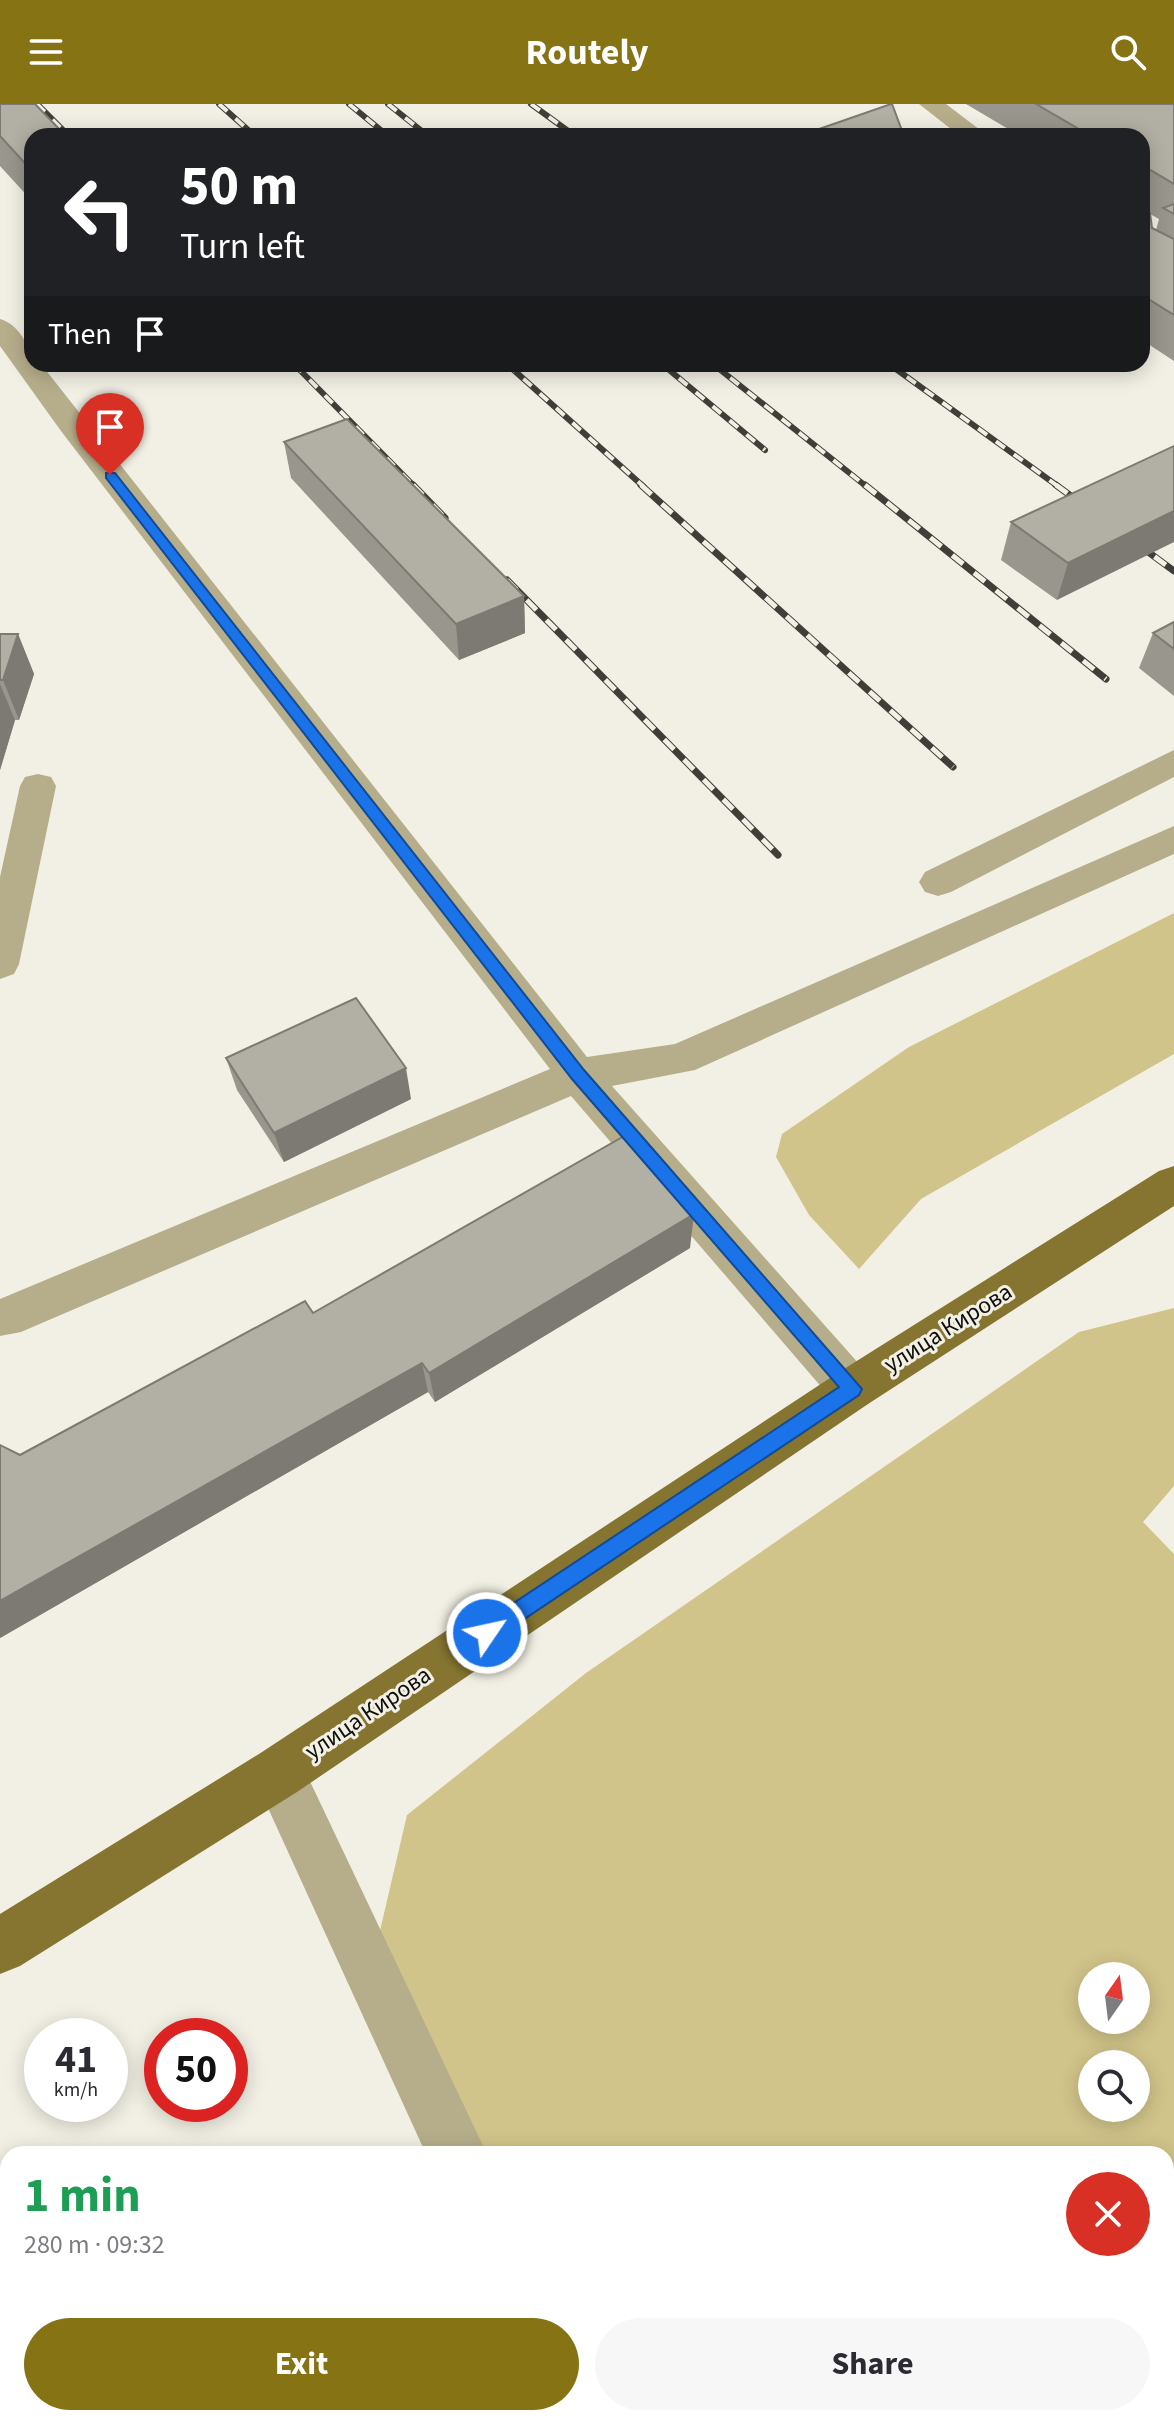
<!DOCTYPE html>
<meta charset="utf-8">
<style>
:root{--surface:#fff;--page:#f7f7f7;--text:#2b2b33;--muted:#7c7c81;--accent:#867314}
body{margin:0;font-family:"Source Sans 3",sans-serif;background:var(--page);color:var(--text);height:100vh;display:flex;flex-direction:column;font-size:30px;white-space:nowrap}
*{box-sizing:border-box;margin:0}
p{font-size:26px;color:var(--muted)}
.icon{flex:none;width:44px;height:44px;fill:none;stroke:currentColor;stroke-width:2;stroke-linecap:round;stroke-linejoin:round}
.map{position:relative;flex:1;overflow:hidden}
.sheet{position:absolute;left:0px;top:2042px;width:1174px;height:280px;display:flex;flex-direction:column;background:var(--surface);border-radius:24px 24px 0 0;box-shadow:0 4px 20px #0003}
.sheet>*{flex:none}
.top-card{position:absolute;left:24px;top:24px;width:1126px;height:244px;border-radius:24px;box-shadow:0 4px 20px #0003;background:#202124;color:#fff;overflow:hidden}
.needle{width:52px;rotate:14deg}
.controls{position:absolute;left:1078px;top:1858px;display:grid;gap:16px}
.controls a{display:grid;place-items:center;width:72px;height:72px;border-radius:50%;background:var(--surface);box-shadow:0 4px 20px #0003;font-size:40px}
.speed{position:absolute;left:24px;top:1914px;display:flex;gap:16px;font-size:40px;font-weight:700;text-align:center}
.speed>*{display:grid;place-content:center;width:104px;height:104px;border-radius:50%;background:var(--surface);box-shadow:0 4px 20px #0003;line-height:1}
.speed small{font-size:20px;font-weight:400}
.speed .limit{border:12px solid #d22;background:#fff;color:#111}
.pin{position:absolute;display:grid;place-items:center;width:68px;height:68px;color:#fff;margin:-82px -34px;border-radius:50% 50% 50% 0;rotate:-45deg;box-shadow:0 0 8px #0007}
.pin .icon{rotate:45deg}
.me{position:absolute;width:88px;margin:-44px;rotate:56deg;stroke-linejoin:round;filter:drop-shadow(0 0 6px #0008)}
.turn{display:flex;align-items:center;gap:28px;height:168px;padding:0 24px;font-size:36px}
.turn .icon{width:104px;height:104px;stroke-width:2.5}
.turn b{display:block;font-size:56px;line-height:68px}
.then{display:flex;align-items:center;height:76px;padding:0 24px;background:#0003;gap:16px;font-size:30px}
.round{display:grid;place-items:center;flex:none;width:84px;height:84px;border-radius:42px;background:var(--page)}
.overview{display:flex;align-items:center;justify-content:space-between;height:136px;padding:0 24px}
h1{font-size:48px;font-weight:700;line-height:60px;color:#1e9e55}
.button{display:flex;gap:16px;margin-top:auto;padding:16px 24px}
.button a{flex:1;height:92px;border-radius:48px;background:var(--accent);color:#fff;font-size:32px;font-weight:700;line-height:92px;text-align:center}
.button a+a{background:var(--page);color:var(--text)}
header{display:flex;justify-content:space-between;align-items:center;height:104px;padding:0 24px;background:var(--accent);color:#fff;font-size:36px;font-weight:700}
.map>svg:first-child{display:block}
.green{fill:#d1c48a;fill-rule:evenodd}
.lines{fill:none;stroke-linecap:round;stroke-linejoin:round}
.minor{fill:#b6ae8b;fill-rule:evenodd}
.major{fill:#857530;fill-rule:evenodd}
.rail-far1-casing{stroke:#3f3e38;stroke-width:6}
.rail-casing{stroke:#3f3e38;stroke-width:7}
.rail-far1{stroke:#f2f0e4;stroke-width:4;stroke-dasharray:11;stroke-linecap:butt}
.rail{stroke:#f2f0e4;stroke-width:5;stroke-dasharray:14;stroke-linecap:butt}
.wall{fill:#99968d;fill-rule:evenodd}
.shaded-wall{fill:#7d7a73}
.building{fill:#b2afa4;stroke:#7d7a73;stroke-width:2}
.route{fill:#1a73e8;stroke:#114b97;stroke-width:2}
.labels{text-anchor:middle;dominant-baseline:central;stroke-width:6;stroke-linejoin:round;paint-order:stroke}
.street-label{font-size:24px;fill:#0f0e0a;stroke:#f2f0e4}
</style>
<header><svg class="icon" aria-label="menu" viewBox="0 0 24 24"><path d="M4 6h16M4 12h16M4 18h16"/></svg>Routely<svg class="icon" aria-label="search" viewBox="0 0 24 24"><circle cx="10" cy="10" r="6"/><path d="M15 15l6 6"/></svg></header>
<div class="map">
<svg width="1174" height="2322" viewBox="0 0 1174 2322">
<rect width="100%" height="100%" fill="#f2f0e4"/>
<g class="green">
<polygon points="1174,809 1174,950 921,1095 859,1165 809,1111 776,1053 782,1030 909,943"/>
<path d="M1174 1204V1382L1143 1418 1174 1450V2322H634L629 2314H1166V2050H484L375 1848 407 1711 586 1569 1079 1228ZM1092 1872H1136V1916H1092ZM1092 1960H1136V2004H1092Z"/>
</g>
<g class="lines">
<g class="minor">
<polygon points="919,0 946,0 988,32 960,32"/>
<path d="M0 215C17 219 32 243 32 260H41L587 953 675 940 1174 722V750L695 966 612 982 868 1270 875 1285 868 1300 852 1306 836 1300 571 992 21 1228 0 1232V1195L550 965 61 327 0 242Z"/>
<polygon points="1174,646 1174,673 951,788 938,792 925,788 919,778 925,768"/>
<polygon points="38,670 51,673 56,682 19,860 14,870 0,875 0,773 20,682 25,673"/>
<polygon points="278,1643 297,1650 487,2050 426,2050 252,1669 259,1650"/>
<polygon points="549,2314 614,2314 617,2322 552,2322"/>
</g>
<polygon class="major" points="1174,1062 1174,1102 868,1300 297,1688 20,1862 0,1870 0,1810 259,1650 836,1270 1159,1067"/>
<defs>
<g id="rail-far1">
<polyline points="37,0 69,32"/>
<polyline points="219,0 255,32"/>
<polyline points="349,0 388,32"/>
<polyline points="388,0 428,32"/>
<polyline points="531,0 575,32"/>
<polyline points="294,260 415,383"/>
<polyline points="507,260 644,383"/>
<polyline points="662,260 765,346"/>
<polyline points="713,260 867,383"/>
<polyline points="889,260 1059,383"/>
</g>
<g id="rail">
<polyline points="413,381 445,414"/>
<polyline points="641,381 953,663"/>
<polyline points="865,381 1106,575"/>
<polyline points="1056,381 1086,403"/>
<polyline points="1132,436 1174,467"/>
<polyline points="507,476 778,751"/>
</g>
</defs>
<use href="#rail-far1" class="rail-far1-casing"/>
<use href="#rail" class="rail-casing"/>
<use href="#rail-far1" class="rail-far1"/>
<use href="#rail" class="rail"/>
</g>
<g class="wall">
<polygon points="0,0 32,32 32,97 0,62"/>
<path d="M966 0H1174V257L1142 236V112L1149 109 1142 105V32H1020ZM1150 110 1159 115 1156 126 1152 124Z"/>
<polygon points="284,338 524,492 525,529 459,556 291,374"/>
<polygon points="1174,342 1057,496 1001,456 1011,418"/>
<polygon points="1174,518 1174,592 1139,564 1153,529"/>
<polygon points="0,530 18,530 34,570 19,616 15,616 0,666"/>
<polygon points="226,954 411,995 284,1058 237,986"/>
<polygon points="690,1144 435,1298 428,1288 0,1534 0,1341 20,1351 313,1209"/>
</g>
<g class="shaded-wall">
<polygon points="1174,407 1174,438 1057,496 1068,459"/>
<polygon points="524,492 525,529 459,556 456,520"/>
<polygon points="18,530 34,570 19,616 3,576"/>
<polygon points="0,580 15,616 0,666"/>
<polygon points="406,964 411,995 284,1058 274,1029"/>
<polygon points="694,1110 690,1144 435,1298 429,1269"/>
<polygon points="422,1259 428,1288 0,1534 0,1497"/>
</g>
<g class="building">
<polygon points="0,0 35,0 66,32 32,32 32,67 0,32"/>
<polygon points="892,0 904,32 799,32 891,0"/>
<polygon points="1036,0 1174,0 1174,80 1142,61 1142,32 1091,32"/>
<polygon points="1174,100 1174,110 1163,104"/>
<polygon points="1150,109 1152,124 1174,135 1174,211 1142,191 1142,112"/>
<polygon points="347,315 524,492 456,520 284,338"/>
<polygon points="1174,342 1174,407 1068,459 1011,418"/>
<polygon points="1174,518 1174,545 1153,529"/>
<polygon points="0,530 18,530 3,576 0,576"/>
<polygon points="356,894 406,964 274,1029 226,954"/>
<polygon points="626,1031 694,1110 429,1269 422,1259 0,1497 0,1341 20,1351 305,1197 313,1209"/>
</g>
<polygon class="route" points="106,369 115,369 584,966 862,1285 859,1291 487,1540 479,1537 476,1529 479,1522 839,1283 572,975 106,374"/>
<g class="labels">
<g class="street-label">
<text transform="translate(948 1224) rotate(-32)">улица Кирова</text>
<text transform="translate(368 1609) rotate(-34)">улица Кирова</text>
</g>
</g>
</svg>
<div class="controls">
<a><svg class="needle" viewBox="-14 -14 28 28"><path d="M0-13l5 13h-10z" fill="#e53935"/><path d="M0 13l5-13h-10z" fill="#7c7c81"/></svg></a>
<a><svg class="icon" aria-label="search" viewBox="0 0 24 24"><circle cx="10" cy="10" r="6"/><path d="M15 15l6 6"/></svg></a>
</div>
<div class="speed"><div>41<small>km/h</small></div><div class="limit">50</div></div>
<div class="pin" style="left:110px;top:371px;background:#d93025"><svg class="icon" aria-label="arrive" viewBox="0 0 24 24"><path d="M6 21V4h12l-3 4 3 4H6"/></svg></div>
<svg class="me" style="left:487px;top:1529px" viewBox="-20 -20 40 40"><circle r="17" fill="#1a73e8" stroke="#fff" stroke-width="3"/><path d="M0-11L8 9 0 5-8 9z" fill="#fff"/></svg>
<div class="top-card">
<div class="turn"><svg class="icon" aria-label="left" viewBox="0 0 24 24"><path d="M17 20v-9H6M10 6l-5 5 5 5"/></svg><div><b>50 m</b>Turn left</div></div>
<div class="then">Then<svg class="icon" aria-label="arrive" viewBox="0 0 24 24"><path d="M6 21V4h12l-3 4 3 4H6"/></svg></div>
</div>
<section class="sheet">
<div class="overview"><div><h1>1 min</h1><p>280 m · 09:32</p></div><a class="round" style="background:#d93025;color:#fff"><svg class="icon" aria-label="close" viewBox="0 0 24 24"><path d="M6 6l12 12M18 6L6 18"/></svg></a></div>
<div class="button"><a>Exit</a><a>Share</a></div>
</section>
</div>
